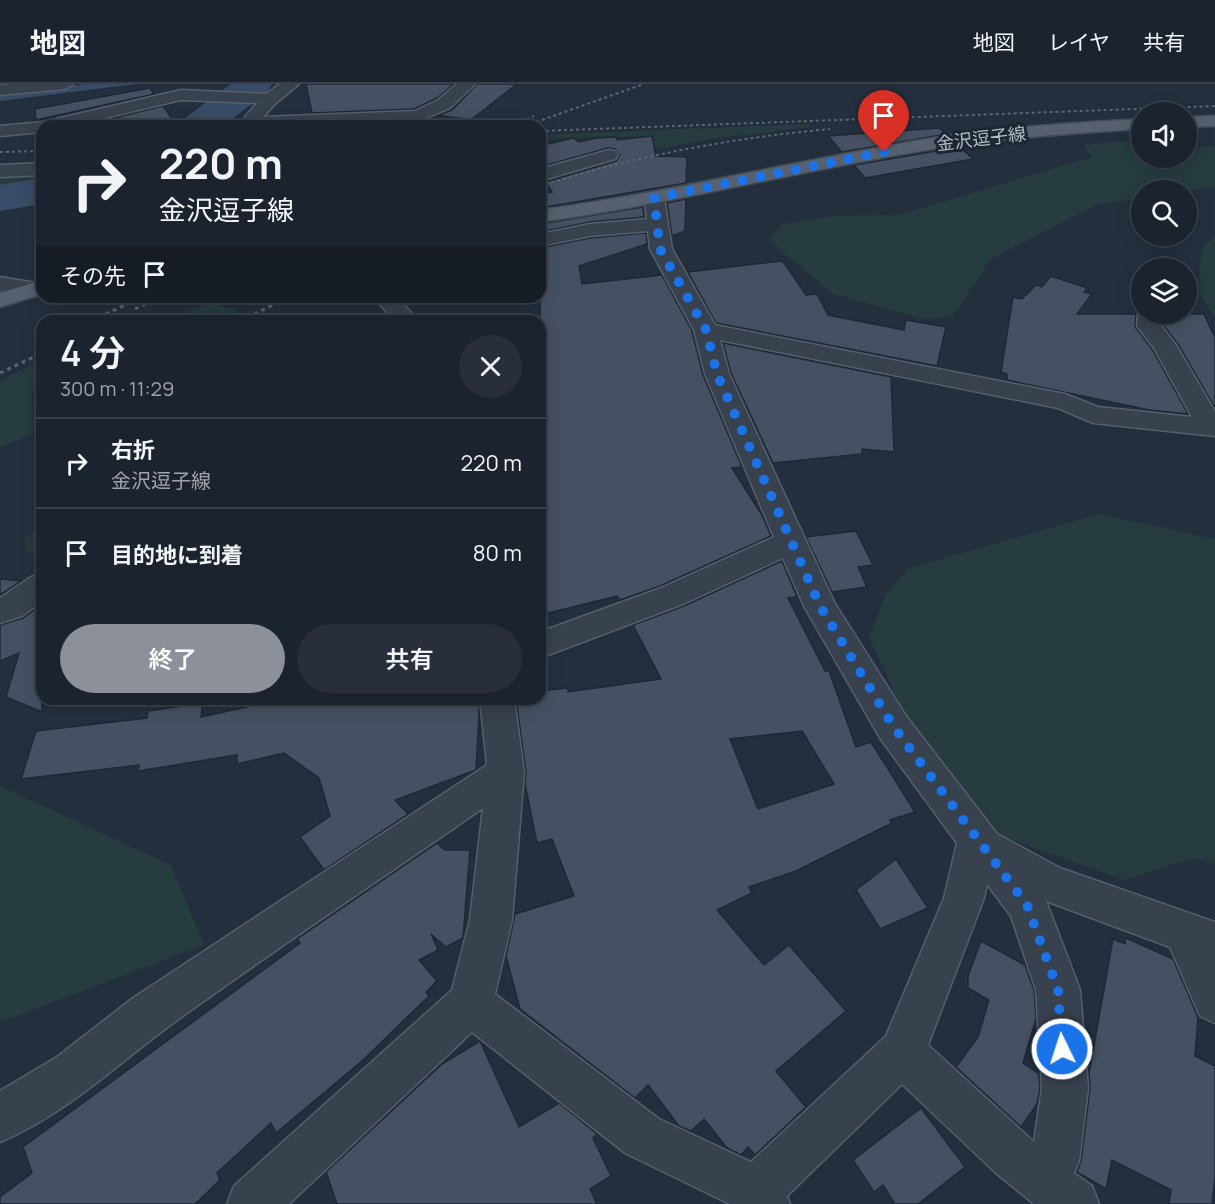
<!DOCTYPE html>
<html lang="ja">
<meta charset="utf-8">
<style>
:root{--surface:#1b232e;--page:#282f3a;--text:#f1f3f6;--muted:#a0a4aa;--line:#39404a;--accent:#8c9099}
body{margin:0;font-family:Manrope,"Noto Sans JP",sans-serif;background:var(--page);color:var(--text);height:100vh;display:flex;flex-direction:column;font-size:22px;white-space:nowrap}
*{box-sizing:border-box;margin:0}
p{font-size:20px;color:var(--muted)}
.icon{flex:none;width:33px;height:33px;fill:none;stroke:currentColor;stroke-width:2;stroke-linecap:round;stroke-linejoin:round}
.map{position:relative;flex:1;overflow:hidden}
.details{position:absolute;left:36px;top:231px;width:510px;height:390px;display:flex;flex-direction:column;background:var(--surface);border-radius:18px;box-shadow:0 3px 15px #0003,0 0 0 2px var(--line)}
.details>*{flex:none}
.hud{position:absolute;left:36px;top:36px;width:510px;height:183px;border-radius:18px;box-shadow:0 3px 15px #0003,0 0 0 2px var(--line);background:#1b232e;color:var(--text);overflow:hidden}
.tools{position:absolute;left:1131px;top:18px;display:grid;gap:12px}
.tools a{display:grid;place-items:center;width:66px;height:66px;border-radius:50%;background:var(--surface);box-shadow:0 3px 15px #0003,0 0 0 2px var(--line);font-size:30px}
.pin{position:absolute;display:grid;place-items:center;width:51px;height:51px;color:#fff;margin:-62px -26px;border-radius:50% 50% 50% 0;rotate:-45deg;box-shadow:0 0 6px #0007}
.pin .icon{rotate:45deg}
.me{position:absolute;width:66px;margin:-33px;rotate:356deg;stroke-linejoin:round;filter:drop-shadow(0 0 4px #0008)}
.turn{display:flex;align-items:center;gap:21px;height:126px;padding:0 24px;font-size:27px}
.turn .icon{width:78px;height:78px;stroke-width:2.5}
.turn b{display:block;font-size:42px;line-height:51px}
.then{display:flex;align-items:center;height:57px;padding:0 24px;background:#0003;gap:12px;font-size:22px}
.round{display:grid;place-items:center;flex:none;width:63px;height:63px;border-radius:32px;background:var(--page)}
.overview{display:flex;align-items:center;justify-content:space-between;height:102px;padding:0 24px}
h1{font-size:36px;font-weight:600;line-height:45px}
.button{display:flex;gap:12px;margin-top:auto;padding:12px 24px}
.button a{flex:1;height:69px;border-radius:36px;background:var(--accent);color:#fff;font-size:24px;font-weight:600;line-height:69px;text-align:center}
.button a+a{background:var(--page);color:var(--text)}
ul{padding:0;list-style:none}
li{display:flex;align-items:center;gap:18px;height:90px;padding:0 24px;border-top:2px solid var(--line)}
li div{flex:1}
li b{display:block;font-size:22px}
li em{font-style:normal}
header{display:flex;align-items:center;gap:36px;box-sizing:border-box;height:84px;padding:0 30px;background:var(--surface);border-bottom:2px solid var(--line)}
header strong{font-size:28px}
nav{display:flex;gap:33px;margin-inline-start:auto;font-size:21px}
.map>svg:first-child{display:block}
.green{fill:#263c3f}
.water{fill:#394c67}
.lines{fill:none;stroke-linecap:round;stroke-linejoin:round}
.river{fill:#394c67;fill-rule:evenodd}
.building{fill:#455162;stroke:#1f2835;stroke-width:1.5;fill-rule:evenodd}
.minor-casing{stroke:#565f6c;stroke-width:3}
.major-casing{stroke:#414a57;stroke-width:3}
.minor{fill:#38414e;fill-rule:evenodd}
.major{fill:#56606e;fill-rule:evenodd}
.rail-far1{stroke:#5a6575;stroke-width:2;stroke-dasharray:3 3;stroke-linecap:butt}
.rail{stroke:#5a6575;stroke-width:3;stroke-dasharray:4 4;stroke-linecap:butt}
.route{stroke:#1a73e8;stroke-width:10;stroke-dasharray:0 18}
.labels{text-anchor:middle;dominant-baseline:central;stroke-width:6;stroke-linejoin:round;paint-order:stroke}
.far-street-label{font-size:18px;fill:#b4bcc9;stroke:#1d2633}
</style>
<header>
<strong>地図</strong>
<nav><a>地図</a><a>レイヤ</a><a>共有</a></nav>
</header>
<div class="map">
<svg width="1215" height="1120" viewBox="0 0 1215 1120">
<rect width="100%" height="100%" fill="#242f3e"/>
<g class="green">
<polygon points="809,40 811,43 717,54 656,65 651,52 554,54 540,60 540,51"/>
<polygon points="1122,57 1141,60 1142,74 1186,74 1187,63 1215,62 1215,103 1187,107 1142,106 1141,114 1096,121 991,175 953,232 924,235 833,210 768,155 783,140 835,132 899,131 1092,73 1083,61"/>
<polygon points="42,84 42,102 0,114 0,86"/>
<polygon points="1215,151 1215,234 1198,207 1202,164"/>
<polygon points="209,219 234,225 245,237 177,237 189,227"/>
<polygon points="42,276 42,300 32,307 33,350 0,363 0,297"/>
<polygon points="1099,430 1215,455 1215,780 1194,774 1124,796 993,749 908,639 869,553 886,510 909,484"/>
<polygon points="42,440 42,469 27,470 24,455"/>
<polygon points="0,702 171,781 204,861 0,938"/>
</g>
<polygon class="water" points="87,0 136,0 0,17 0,10"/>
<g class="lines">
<g class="river">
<polygon points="231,0 272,0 267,8 223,42 180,42 185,34"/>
<polygon points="42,94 42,120 0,127 0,101"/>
</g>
</g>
<g class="building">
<polygon points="306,0 454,0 437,14 414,25 312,29"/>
<polygon points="477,0 517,0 471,36 438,31 452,26"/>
<polygon points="150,4 154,10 36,36 35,25"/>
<polygon points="163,22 177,42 80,42"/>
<polygon points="939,44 947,50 842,68 828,52"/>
<polygon points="652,52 656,72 687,73 686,99 540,124 540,109 552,108 546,98 616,77 620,71 615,65 608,64 540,83 540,62 573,54 579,58 596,54 616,53 617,56"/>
<polygon points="960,63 973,75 865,94 854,81"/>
<polygon points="686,115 685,147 672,152 667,119"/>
<polygon points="643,123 644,133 590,138 540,148 540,140"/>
<polygon points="646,149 647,160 579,182 582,200 662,191 692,247 703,291 742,383 732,384 763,433 771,452 660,502 620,516 617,512 540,531 540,304 545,303 540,291 540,164 590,154"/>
<polygon points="781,177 785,180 806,211 817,210 828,231 904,246 906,236 946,243 937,282 716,239 688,188"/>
<polygon points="1051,192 1087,204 1084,208 1092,210 1077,230 1136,230 1135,243 1152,265 1188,330 1149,326 1007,296 1007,290 1001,288 1013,213 1022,215 1036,201 1042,203"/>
<polygon points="1163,230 1204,230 1215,254 1215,324 1178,260 1163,241"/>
<polygon points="723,259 891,293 894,368 862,365 862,370 773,379 731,289"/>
<polygon points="856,447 873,481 858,483 867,503 832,508 806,453"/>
<path d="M782 477 797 513 788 514 825 587H829L856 663 871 658 915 728 890 736 892 739 796 787 749 803 752 809 717 826 764 881 789 861 846 927 776 987 806 1023 755 1071 748 1063 741 1071 727 1064 704 1035 691 1047 679 1042 648 1001 635 1014 520 925 506 872 515 830 574 812 552 755 537 759 525 700 526 688 516 615H540V607L568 604V608L661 595 633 541 684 522ZM802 647 834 700 758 725 730 655Z"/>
<polygon points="0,495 21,497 0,511"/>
<polygon points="42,520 42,628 6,613 19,569 0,577 0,541 23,534"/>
<polygon points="283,615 478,615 479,630 476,686 395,716 408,730 324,786 300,753 330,732 319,694 284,669 237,680 237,671 138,687 139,681 21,695 36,647 147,634 148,627 203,619 201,633"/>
<polygon points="437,759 445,766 470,766 463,854 446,863 431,850 438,866 419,876 437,897 426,908 429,912 362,977 276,1049 271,1039 217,1089 220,1096 195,1120 0,1120 0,1113 32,1089 23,1063 300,859 297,855"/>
<polygon points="896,775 928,824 880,845 856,806"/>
<polygon points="1126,854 1173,875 1198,933 1195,972 1215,982 1215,1093 1212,1120 1169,1120 1171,1106 1112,1076 1106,1105 1077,1088 1081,1077 1090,1004 1089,989 1113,855 1125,860"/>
<polygon points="981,857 1025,881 1034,906 1036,935 1023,979 1039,990 1040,1004 1037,1020 1021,1043 956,983 978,953 989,916 968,904 968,892"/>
<polygon points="480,957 519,1043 559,1019 597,1050 593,1054 611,1092 590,1105 597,1120 337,1120 326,1088 442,980"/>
<polygon points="921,1024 965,1083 918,1120 895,1120 883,1101 874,1108 853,1076"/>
</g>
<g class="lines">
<defs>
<g id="minor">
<polygon points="12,0 73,0 65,5 0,11 0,1"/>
<polygon points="280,0 299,0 276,19 263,33 415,27 438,16 457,0 475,0 450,24 418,37 255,42 250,41 245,33 257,19 181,16 70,42 42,42 42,48 0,52 0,42 43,38 181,6 266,10"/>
<polygon points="609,66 615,67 618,71 615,75 540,97 540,85"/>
<polygon points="42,79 42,91 0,93 0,81"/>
<path d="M654 108 661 110 664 114 672 165 715 241 1065 310 1098 323 1192 333 1154 264 1137 242 1138 230 1142 226V230H1161V242L1176 261 1215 328V352L1093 339 1058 324 720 256 729 290 834 518 906 632 997 750 1060 784 1215 838V939L1200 932 1170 863 1046 817 1080 906 1088 1004 1079 1077 1074 1089 1092 1102 1099 1120H1034L996 1089 902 1000 787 1112 790 1120H730L625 1069 472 948 289 1120H227L234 1102 452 906 470 836 483 724C377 798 269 869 165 945 112 985 62 1032 0 1058V1007L57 973 133 914 487 681 480 615H514L524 688 512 836 495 910 659 1035 751 1078 886 952 944 814 957 759 880 654 804 522 783 474 683 520 540 574V548L661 504 774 453 705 290 694 246 650 165 648 147 590 152 540 162V150L590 140 647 135 644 114 647 110ZM987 800 1011 832 1036 906 1042 1004 1034 1058 928 961 984 814Z"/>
<polygon points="0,193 42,200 42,210 35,212 0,207"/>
<polygon points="374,213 397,213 418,237 394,237"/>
<polygon points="42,489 42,517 22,532 0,539 0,514 31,493"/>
</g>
<g id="major">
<polygon points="1215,32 1215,42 1186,43 1186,33"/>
<path d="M1142 35V45C1072 49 1002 54 933 65 802 86 672 120 540 138V126C672 108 802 75 933 54 1002 43 1072 39 1142 35Z"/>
<polygon points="42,196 42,210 0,223 0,209"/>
</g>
</defs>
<use href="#minor" class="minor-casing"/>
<use href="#major" class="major-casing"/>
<use href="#minor" class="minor"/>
<use href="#major" class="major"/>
<g class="rail-far1">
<polyline points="510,42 534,32"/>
<polyline points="525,42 644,0"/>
<polyline points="540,47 1215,22"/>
<polyline points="0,68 42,67"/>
<path d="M540 102C635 72 731 54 830 45"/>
</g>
<g class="rail">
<polyline points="135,225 160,213"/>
<polyline points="254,230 290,213"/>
<polyline points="91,237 142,213"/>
<polyline points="0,289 42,269"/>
</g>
</g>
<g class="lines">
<polyline class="route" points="884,68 654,114 660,165 706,246 717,290 820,522 893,642 1027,821 1058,906 1062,965"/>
</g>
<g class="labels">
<g class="far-street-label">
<text transform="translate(981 54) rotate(-7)">金沢逗子線</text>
</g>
</g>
</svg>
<div class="tools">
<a><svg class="icon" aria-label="sound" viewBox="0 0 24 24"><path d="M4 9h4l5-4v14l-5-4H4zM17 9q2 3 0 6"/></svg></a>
<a><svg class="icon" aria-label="search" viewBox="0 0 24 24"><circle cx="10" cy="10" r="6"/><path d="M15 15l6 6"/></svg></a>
<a><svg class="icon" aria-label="layers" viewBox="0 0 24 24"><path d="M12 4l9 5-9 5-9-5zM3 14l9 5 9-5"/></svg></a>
</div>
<div class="pin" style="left:884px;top:68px;background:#d93025"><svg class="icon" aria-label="arrive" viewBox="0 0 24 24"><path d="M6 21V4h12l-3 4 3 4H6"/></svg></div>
<svg class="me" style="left:1062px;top:965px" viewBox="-20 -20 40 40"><circle r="17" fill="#1a73e8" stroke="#fff" stroke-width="3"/><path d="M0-11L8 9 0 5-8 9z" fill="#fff"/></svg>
<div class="hud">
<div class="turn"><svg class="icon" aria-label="right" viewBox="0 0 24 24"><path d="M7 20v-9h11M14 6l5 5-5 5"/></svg><div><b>220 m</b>金沢逗子線</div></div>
<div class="then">その先<svg class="icon" aria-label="arrive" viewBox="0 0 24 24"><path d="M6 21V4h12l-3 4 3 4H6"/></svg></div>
</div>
<section class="details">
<div class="overview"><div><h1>4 分</h1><p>300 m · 11:29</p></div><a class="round"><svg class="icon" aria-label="close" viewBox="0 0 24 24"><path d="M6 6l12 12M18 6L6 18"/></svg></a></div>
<ul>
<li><svg class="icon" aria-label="right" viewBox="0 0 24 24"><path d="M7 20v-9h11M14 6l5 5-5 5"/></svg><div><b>右折</b><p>金沢逗子線</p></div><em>220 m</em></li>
<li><svg class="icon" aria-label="arrive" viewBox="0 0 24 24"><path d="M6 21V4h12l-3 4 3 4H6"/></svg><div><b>目的地に到着</b></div><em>80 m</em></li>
</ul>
<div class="button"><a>終了</a><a>共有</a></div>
</section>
</div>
